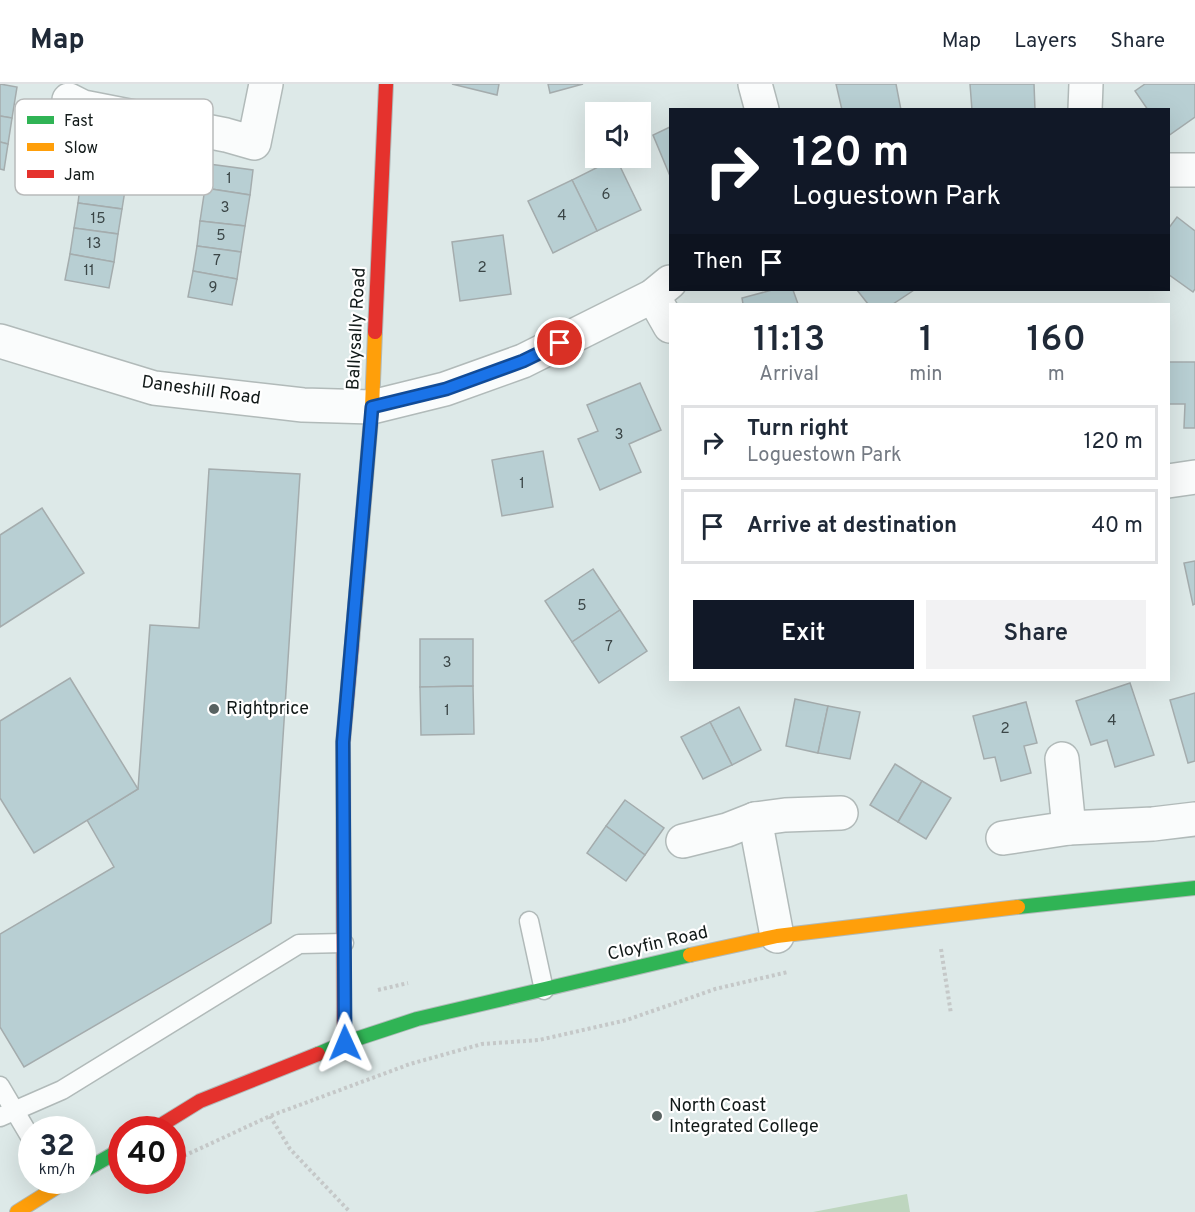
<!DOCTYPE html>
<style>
:root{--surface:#fff;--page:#f2f2f3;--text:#1f2937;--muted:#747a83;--line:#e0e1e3;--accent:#111827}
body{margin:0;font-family:Overpass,sans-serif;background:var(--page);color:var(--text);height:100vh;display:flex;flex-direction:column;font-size:22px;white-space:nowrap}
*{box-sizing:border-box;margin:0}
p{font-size:20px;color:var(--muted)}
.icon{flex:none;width:33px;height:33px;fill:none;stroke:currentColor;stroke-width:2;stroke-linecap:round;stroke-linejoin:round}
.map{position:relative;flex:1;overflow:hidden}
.drawer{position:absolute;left:669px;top:219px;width:501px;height:378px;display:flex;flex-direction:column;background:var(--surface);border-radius:0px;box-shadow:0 6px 24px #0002}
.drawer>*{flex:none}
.top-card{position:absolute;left:669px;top:24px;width:501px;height:183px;border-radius:0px;box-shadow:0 6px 24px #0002;background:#111827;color:#fff;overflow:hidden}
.tools{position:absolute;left:585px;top:18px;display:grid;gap:12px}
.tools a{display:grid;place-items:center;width:66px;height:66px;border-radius:0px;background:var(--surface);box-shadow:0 6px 24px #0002;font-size:30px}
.speed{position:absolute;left:18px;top:1032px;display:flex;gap:12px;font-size:30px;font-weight:700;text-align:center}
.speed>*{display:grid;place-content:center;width:78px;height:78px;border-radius:50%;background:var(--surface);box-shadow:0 6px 24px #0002;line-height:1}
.speed small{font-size:15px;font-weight:400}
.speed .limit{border:9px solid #d22;background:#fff;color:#111}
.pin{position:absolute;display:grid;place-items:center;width:51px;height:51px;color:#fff;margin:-26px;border:3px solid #fff;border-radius:50%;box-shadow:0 2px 6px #0007}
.me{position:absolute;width:66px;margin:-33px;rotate:359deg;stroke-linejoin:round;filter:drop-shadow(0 0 4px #0008)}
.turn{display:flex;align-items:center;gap:21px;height:126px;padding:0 24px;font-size:27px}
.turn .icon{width:78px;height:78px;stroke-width:2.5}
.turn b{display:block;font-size:42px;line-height:51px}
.then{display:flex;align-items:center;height:57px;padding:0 24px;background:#0003;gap:12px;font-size:22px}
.eta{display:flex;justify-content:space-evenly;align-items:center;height:102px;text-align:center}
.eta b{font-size:36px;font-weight:600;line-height:42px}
.button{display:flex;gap:12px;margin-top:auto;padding:12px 24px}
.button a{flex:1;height:69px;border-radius:0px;background:var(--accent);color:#fff;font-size:24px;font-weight:600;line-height:69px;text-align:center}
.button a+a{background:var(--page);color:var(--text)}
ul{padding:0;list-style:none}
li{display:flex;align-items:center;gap:18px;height:75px;margin:0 12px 9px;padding:0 12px;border:3px solid var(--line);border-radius:0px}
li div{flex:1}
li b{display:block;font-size:22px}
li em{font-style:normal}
header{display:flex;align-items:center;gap:36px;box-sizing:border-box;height:84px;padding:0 30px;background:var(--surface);border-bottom:2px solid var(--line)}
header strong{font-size:28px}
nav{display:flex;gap:33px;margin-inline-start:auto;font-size:21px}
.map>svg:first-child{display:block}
.green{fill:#bed6bf}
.building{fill:#b8cfd3;stroke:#a4acad;stroke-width:1.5}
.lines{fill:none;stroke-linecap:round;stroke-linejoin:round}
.lane-casing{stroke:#b1bab9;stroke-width:21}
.street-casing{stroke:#b1bab9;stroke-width:36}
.fast-casing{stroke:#b1bab9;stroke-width:16}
.slow-casing{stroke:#b1bab9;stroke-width:16}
.jam-casing{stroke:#b1bab9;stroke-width:16}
.path{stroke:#c5c8c8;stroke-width:4;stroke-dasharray:3 3;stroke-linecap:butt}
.lane{stroke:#fafcfc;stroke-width:18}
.street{stroke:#fafcfc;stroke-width:33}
.fast{stroke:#30b455;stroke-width:14}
.slow{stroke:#ff9f0a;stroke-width:14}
.jam{stroke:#e5322d;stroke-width:14}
.route-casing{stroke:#114b97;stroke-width:15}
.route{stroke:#1a73e8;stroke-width:10}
.poi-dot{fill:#586261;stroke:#fff;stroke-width:2}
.labels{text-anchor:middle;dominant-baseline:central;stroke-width:4.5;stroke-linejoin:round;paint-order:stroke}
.number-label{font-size:15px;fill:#3b4647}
.street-label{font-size:18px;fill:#111918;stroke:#fff}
.poi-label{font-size:18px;fill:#111918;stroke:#fff;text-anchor:start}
.key{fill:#fff;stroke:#b8baba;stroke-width:1.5}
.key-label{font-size:16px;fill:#111918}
</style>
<header>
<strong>Map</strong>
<nav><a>Map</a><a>Layers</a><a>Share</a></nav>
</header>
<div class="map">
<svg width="1195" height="1128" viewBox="0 0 1195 1128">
<rect width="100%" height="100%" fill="#dde9e8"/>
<polygon class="green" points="907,1110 910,1128 813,1128"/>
<g class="building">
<polygon points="0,0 17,3 12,34 0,32"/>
<polygon points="452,0 499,0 497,11"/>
<polygon points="548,0 583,0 550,9"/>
<polygon points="836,0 896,0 901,26 842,26"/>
<polygon points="970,0 1034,0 1035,26 972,26"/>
<polygon points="1145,0 1195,0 1195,33 1168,52 1168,26 1148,26 1135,7"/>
<polygon points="0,32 12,34 8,60 0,58"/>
<polygon points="670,43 670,92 653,51"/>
<polygon points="0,58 8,60 4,86 0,85"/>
<polygon points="616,74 641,126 597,147 572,96"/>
<polygon points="209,80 253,86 250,111 205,104"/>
<polygon points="82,87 127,94 122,125 78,119"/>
<polygon points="572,96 597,147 553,169 528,117"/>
<polygon points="205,104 250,111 245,142 200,137"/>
<polygon points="78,119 122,125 118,150 74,144"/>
<polygon points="1177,133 1195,147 1195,205 1193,208 1168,190 1168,145"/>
<polygon points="200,137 245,142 241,168 197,162"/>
<polygon points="74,144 118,150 114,178 70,170"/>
<polygon points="503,151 511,210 460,217 452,158"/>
<polygon points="197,162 241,168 237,195 193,187"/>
<polygon points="70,170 114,178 109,204 65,196"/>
<polygon points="193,187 237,195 232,221 188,213"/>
<polygon points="772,206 793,206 798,220 743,220 742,214"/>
<polygon points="857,206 914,206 893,220 868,220"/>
<polygon points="1168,278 1195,278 1195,344 1184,344 1185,320 1168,320"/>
<polygon points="640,299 661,346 629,360 641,388 600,406 578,355 598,347 587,321"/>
<polygon points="543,367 553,423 502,432 492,376"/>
<polygon points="209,385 300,390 271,839 24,983 0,943 0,850 114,783 87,736 138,705 150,541 199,544"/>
<polygon points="42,424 84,489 0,543 0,451"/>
<polygon points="1195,477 1195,520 1193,521 1184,479"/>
<polygon points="593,485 620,526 572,558 545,517"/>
<polygon points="620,526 647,567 599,599 572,558"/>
<polygon points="420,555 473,555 473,602 420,603"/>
<polygon points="70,594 138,705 34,769 0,714 0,637"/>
<polygon points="1130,599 1154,671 1115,683 1107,656 1091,661 1076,617"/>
<polygon points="473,602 474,650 421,651 420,603"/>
<polygon points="1195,609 1195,677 1188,679 1170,616"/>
<polygon points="795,615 828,622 818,669 786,662"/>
<polygon points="1026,618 1037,659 1024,662 1031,689 1001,697 995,673 984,675 973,632"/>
<polygon points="828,622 860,628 850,675 818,669"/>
<polygon points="739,623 761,666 732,681 710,638"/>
<polygon points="710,638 732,681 703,695 681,653"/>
<polygon points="895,680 922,697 898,738 870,721"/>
<polygon points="922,697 951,714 926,755 898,738"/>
<polygon points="625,716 664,744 645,771 606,742"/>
<polygon points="606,742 645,771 626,797 587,769"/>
</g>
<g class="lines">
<defs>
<g id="lane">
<polyline points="529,837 544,906"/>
<polyline points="0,1002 32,1056"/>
<polyline points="0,1033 62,1006 299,860 344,859"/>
</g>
<g id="street">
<polyline points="755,0 762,26"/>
<polyline points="69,16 83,23 226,51 254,59 266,0"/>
<polyline points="1085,26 1086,0"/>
<polyline points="1168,86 1195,86"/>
<polyline points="653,212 670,242"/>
<polyline points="0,257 154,304 303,321 372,323 445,305 523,277 653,212 670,198"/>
<polyline points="1168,397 1195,393"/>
<polyline points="1062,675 1069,744"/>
<polyline points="755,735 777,852"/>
<polyline points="1003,754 1069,744 1153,740 1195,735"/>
<polyline points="683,757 727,746 755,735 785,731 841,729"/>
</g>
<g id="fast">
<polyline points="1018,823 1195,804"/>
<polyline points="318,970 344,959 417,935 690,871"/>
<polyline points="82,1088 122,1065"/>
</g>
<g id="slow">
<polyline points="352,559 372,323 375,248"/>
<polyline points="690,871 777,852 1018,823"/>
<polyline points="17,1128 68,1096"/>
</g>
<g id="jam">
<polyline points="375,248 386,0"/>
<polyline points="344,959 343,658 352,559"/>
<polyline points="153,1046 200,1017 318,970"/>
</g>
</defs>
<use href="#lane" class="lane-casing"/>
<use href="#street" class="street-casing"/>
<use href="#fast" class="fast-casing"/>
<use href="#slow" class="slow-casing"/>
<use href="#jam" class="jam-casing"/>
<g class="path">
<polyline points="941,865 951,930"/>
<polyline points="378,906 408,899"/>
<polyline points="270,1032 290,1065 350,1128"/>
<polyline points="173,1077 270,1032 410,980 482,960 539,956 627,936 715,905 788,888"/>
</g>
<use href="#lane" class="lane"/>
<use href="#street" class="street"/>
<use href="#fast" class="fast"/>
<use href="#slow" class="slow"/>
<use href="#jam" class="jam"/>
</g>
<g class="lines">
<defs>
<polyline id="route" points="345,959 343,658 372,323 446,305 523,277 560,259"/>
</defs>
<use href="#route" class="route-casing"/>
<use href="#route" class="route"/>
</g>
<g class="poi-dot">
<circle cx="214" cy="625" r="6"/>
<circle cx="657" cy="1032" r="6"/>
</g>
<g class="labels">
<g class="number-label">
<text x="229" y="95">1</text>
<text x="606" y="111">6</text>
<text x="225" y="124">3</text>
<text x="562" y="132">4</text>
<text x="98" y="135">15</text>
<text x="221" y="152">5</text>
<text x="94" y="160">13</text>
<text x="217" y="177">7</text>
<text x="482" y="184">2</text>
<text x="89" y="187">11</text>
<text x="213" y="204">9</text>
<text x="619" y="351">3</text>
<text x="522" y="400">1</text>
<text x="582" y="522">5</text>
<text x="609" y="563">7</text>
<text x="447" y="579">3</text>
<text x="447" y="627">1</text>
<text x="1112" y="637">4</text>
<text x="1005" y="645">2</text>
</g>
<g class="street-label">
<text transform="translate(357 245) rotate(-87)">Ballysally Road</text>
<text transform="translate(201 307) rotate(8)">Daneshill Road</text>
<text transform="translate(658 860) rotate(-13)">Cloyfin Road</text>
</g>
<g class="poi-label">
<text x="226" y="625">Rightprice</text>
<text x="669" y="1022">North Coast<tspan x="669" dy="21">Integrated College</tspan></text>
</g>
</g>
<rect x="15" y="15" width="198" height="96" rx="9" class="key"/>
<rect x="27" y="32" width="27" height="8" fill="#30b455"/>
<rect x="27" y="59" width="27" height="8" fill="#ff9f0a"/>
<rect x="27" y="86" width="27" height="8" fill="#e5322d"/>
<g class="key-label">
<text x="64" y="42">Fast</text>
<text x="64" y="69">Slow</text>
<text x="64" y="96">Jam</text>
</g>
</svg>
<div class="tools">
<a><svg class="icon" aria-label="sound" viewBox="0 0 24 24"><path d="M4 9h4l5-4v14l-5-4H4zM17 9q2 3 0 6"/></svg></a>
</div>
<div class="speed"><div>32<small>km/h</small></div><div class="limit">40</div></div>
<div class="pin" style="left:560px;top:259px;background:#d93025"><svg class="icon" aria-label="arrive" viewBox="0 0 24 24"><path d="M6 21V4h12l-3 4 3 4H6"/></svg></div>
<svg class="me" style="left:345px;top:959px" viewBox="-20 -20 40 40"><path d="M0-17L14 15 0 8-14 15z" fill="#1a73e8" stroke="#fff" stroke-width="4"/></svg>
<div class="top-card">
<div class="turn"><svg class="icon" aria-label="right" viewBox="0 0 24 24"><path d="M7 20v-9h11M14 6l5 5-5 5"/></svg><div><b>120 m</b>Loguestown Park</div></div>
<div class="then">Then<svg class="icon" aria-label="arrive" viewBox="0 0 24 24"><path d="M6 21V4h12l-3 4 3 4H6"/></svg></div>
</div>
<section class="drawer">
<div class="eta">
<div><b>11:13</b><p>Arrival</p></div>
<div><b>1</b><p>min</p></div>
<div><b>160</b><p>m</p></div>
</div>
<ul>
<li><svg class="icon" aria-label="right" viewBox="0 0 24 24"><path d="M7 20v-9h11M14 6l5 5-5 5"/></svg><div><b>Turn right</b><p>Loguestown Park</p></div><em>120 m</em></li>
<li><svg class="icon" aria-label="arrive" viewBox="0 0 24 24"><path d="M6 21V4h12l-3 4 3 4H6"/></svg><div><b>Arrive at destination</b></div><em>40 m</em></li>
</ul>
<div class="button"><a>Exit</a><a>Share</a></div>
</section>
</div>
